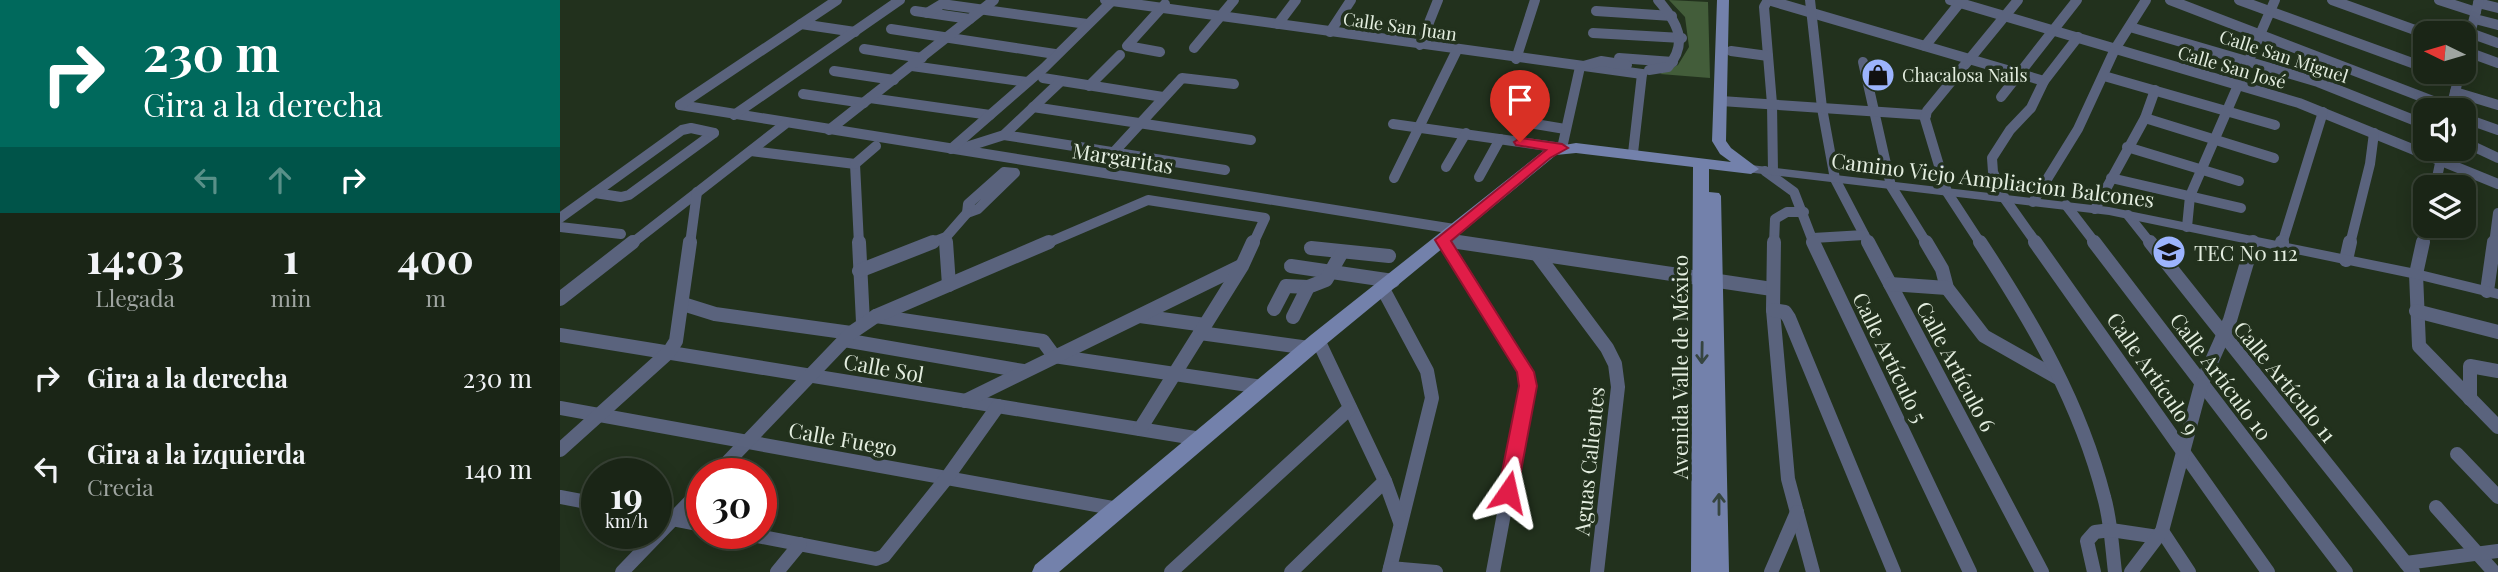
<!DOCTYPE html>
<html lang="es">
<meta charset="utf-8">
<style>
:root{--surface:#1a2516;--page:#232d1f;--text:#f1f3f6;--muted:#9fa5a1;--line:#384235}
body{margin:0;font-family:"Playfair Display",serif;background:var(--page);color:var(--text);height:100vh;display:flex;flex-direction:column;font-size:26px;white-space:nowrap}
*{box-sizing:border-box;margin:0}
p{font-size:23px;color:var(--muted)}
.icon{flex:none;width:38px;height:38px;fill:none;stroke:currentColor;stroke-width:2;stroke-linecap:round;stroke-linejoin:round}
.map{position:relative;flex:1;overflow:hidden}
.side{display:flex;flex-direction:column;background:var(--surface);width:560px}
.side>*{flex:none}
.banner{background:#00695c;color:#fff;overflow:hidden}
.needle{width:46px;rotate:275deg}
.tools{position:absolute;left:1853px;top:21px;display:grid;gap:14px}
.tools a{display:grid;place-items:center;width:63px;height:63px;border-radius:14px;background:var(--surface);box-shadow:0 4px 18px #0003,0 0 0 2px var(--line);font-size:35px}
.speed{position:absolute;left:21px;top:458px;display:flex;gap:14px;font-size:35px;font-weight:700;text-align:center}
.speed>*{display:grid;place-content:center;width:91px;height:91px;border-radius:50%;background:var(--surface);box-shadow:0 4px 18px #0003,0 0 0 2px var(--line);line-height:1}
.speed small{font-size:18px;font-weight:400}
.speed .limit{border:10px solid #d22;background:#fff;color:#111}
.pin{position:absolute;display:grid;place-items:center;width:60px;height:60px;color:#fff;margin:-72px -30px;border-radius:50% 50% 50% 0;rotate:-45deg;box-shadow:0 0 7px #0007}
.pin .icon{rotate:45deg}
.me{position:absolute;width:77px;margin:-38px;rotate:11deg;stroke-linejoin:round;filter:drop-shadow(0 0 5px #0008)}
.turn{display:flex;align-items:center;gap:24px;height:147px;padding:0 28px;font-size:32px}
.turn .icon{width:91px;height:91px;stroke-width:2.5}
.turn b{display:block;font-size:49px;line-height:60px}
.lanes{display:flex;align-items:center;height:66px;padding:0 28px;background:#0003;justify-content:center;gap:35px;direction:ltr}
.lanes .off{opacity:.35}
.eta{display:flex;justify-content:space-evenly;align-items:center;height:119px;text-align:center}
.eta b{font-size:42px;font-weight:700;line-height:49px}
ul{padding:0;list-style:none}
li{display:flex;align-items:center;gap:21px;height:91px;padding:0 28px}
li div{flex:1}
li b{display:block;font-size:26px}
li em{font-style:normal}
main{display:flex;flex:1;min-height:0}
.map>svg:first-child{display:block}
.green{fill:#435d3a}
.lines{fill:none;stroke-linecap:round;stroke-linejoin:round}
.minor-far1{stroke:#5a637d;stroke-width:10}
.minor{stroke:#5a637d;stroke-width:14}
.tertiary{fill:#5a637d;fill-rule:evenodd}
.secondary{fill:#7381ab;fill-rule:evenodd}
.oneway{stroke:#364540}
.route{fill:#e11d48;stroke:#92132f;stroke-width:2}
.labels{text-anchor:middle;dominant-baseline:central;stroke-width:7;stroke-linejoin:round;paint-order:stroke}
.far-street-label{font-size:18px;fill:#e3eddf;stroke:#22311d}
.far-poi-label{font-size:18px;fill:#e3eddf;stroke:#22311d;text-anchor:start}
.street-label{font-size:21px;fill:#e3eddf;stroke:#22311d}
.poi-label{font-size:21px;fill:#e3eddf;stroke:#22311d;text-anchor:start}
</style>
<main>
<section class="side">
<div class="banner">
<div class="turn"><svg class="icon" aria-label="right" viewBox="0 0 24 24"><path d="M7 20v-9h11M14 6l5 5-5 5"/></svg><div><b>230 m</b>Gira a la derecha</div></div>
<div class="lanes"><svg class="icon off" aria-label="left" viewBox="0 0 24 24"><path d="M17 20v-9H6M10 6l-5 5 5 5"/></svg><svg class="icon off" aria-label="ahead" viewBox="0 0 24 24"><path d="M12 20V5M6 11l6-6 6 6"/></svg><svg class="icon" aria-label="right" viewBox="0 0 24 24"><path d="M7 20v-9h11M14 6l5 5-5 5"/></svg></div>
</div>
<div class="eta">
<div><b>14:03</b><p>Llegada</p></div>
<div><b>1</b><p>min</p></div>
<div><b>400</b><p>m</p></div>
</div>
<ul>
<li><svg class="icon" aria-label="right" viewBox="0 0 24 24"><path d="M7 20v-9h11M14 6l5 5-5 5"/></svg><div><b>Gira a la derecha</b></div><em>230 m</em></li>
<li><svg class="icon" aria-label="left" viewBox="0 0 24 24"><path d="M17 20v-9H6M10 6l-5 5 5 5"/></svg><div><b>Gira a la izquierda</b><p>Crecia</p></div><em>140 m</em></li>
</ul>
</section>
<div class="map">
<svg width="1938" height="572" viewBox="0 0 1938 572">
<rect width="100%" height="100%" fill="#22311d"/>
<polygon class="green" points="1109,0 1148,2 1150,78 1100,74 1118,65 1129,47 1125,17"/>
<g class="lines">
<g class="minor-far1">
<polyline points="545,0 1082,74"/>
<polyline points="1208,0 1484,81"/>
<polyline points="1208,0 1204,7 1212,104 1213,172"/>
<polyline points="1250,0 1262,108 1275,179 1309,244"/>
<polyline points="1390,0 1739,103 1938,184"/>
<polyline points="1610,0 1891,108"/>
<polyline points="1679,0 1866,68"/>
<polyline points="1772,0 1866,34"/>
<polyline points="1879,0 1916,12"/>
<polyline points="1918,3 1938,8"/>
<polyline points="355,11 410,19"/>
<polyline points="1036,11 1112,16"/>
<polyline points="367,13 382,4 527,24"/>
<polyline points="1915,19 1938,25"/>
<polyline points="241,24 295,32"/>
<polyline points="718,24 736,0"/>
<polyline points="1570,27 1758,82 1866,125"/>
<polyline points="331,29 495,54"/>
<polyline points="770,32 791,0"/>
<polyline points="1033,33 1122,38"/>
<polyline points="1910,33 1938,43"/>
<polyline points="860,45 878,0"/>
<polyline points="1365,46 1402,0"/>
<polyline points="634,48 674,0"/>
<polyline points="304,49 362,58"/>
<polyline points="1171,51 1208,56"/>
<polyline points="1905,51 1938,63"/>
<polyline points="600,52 567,46 605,4"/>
<polyline points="1904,56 1919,0"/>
<polyline points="1059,58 1113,62"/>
<polyline points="956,59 975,0"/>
<polyline points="1303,62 1331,186 1367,244"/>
<polyline points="352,66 467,82"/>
<path d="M1089 70 1108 67C1129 42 1117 22 1098 0"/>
<polyline points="274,71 334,80"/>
<polyline points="1876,72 1898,80"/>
<polyline points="1544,76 1715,125"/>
<polyline points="483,78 603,97"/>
<polyline points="529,86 560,55"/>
<polyline points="1895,92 1938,105"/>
<polyline points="243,94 304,103"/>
<polyline points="1441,97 1517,0"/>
<polyline points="310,98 430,115"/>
<polyline points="1893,100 1900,72"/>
<polyline points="1161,101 1366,115"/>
<polyline points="947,103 945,119 1005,129"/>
<polyline points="120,105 894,229"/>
<polyline points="120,105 277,0"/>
<polyline points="473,107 691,140"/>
<polyline points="174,115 340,0"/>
<polyline points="1585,118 1714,158"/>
<polyline points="1904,118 1938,130"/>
<polyline points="833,124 1002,148 1020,67 1041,61 1067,65"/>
<polyline points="269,130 434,0"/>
<polyline points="444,135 665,170"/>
<polyline points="1904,142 1938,158"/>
<polyline points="1567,147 1679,181"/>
<polyline points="403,148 444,135 501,81"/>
<polyline points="391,149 484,68 553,0"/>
<polyline points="191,151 295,164"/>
<polyline points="554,152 622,78 674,84"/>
<polyline points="1073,153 1082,74"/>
<polyline points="295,164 299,244"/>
<polyline points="295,164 316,146"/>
<polyline points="886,167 906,133"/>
<polyline points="1205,171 1234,192 1254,244"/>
<polygon points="444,172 455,173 418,209 407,213 408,204"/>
<polyline points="919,177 940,139"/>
<polyline points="834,178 897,50"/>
<polyline points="1551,178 1681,208"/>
<polyline points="1875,187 1883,149"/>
<polyline points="35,193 61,197 69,195 154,133"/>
<polyline points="1473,202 1518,129 1555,49 1586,0"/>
<polyline points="1506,205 1536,244"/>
<polyline points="1535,209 1585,118 1595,90"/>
<polyline points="1568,215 1591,244"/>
<polyline points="0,218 122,130 131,128 154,133"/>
<polyline points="0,227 61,234"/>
<polyline points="1627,227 1630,196 1715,0"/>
<polyline points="386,237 386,244"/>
<polyline points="1253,238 1304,235"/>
<polyline points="883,240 886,244"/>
<polyline points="883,240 910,244"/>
<polyline points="71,244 225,124"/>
<polyline points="130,244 137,192"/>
<polyline points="368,244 386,237 407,213"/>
<polyline points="485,244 588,200 705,218 693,244"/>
<polyline points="1214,244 1215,219 1227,212 1244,212"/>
<polyline points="1421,244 1387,192 1365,119 1367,111 1458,0"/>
<polyline points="1477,244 1445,199 1433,172 1432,158 1450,130 1471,108 1484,81 1518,37"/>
<polyline points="1692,244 1693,241"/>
<polyline points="1722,244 1763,112"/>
<polyline points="1790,244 1810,164 1814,133"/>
<polyline points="1863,244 1867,226"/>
<polyline points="1934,244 1938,213"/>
</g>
<g class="minor">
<polyline points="299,242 303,322"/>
<polyline points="386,242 389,285"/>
<polyline points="884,242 966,372 968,386 933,572"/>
<polyline points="898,242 1212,289"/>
<polyline points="1214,242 1213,310 1228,479 1253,572"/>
<polyline points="1253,242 1410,572"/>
<polyline points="1308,242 1482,572"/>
<polyline points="1366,242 1382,269 1387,288 1424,336 1498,378"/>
<path d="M1420 242C1473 323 1520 403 1544 497 1551 521 1552 548 1555 572"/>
<polyline points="1475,242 1708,572"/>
<polyline points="1534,242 1786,572"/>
<polyline points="1590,242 1853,572"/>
<polyline points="1863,242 1856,274 1859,346 1938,427"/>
<polyline points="1721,246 1722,242"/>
<polyline points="751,248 829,256"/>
<polyline points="977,254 1047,348 1055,364 1058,387 1037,572"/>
<polyline points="1786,260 1790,242"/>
<polyline points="731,266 833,281"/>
<polyline points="299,271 373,242"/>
<polyline points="1330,284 1387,288"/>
<polyline points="823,289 867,371 872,398 829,572"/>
<polyline points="1927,291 1934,242"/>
<polyline points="0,299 73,242"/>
<polyline points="123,304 155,314 291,333"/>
<polyline points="714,309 726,286 748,287"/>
<polyline points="1213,310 1225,312 1229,318 1334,572"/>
<polyline points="1856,311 1938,332"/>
<polyline points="316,316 483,341 494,356 702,387"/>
<polyline points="580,316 645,325"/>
<polyline points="733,317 748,287 766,280 782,252"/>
<polyline points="640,333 749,348"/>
<polyline points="0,335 641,439"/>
<polyline points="284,340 463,371"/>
<polyline points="758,340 825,481 840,522"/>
<polyline points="1910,399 1910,366 1938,371"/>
<polyline points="405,401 681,266"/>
<polyline points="0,408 558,509"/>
<polyline points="580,429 682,266 693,242"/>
<polyline points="0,450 109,352 116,341 130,242"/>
<polyline points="1897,454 1938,497"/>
<polyline points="156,474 291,333 316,316 489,242"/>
<polyline points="0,497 37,504"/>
<polyline points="1876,507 1934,572"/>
<polyline points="96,516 142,525"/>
<polyline points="1602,531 1629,572"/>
<polyline points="187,534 316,559 324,556 386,479 438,406"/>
<polyline points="1846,563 1938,551"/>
<polyline points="830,568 876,572"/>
<polyline points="62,572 142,489"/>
<polyline points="217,572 240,544"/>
<polyline points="611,572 790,408"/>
<polyline points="731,572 825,481"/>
<polyline points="1211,572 1237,512"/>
<polyline points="1534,572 1527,541 1535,532 1551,530 1598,537"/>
<polyline points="1571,572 1602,531 1641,385 1670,320 1693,242"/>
</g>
<polygon class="tertiary" points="1191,165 1549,207 1856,269 1938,289 1938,299 1856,279 1549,215 1186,172 1184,169"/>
<polygon class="secondary" points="1157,0 1169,0 1166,141 1171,148 1199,169 1191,174 1149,169 1149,192 1159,193 1161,196 1169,572 1131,572 1133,167 1016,153 996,155 765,345 499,572 472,572 475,565 751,335 987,148 1016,143 1171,162 1160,154 1152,141"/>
</g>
<defs><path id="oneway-shaft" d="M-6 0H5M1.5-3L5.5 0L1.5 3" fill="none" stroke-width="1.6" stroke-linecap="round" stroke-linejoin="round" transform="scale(1.75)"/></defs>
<g class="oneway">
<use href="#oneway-shaft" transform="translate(1142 353) rotate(91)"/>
<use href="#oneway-shaft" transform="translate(1159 504) rotate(-90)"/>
</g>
<polygon class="route" points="960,138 1002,144 1008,148 990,158 891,241 974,372 977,386 957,492 955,497 941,497 938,492 959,386 957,372 875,240 986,150 956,145 954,142"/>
<defs>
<symbol id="shop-disc" viewBox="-11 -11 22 22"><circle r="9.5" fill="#9cb4fd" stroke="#22311d"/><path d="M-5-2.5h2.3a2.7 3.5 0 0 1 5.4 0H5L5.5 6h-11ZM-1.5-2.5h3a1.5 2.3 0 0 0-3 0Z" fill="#111"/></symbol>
<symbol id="school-disc" viewBox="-11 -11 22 22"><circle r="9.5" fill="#9cb4fd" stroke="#22311d"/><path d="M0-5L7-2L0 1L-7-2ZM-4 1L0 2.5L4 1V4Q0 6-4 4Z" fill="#111"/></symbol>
</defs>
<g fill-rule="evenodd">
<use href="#shop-disc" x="1299" y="56" width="38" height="38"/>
<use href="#school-disc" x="1590" y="233" width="38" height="38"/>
</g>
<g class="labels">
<g class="far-street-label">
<text transform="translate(840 26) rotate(8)">Calle San Juan</text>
<text transform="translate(1724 56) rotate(18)">Calle San Miguel</text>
<text transform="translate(1672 67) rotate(16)">Calle San José</text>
</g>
<g class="far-poi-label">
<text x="1342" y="75">Chacalosa Nails</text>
</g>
<g class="street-label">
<text transform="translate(563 157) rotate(9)">Margaritas</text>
<text transform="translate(1433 179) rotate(7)">Camino Viejo Ampliacion Balcones</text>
<text transform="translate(1331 357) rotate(64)">Calle Artículo 5</text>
<text transform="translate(1397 366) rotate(62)">Calle Artículo 6</text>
<text transform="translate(324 367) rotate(10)">Calle Sol</text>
<text transform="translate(1119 367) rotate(-90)">Avenida Valle de México</text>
<text transform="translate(1594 373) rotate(55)">Calle Artículo 9</text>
<text transform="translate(1662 376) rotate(53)">Calle Artículo 10</text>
<text transform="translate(1726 381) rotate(51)">Calle Artículo 11</text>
<text transform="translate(283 438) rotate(10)">Calle Fuego</text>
<text transform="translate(1028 461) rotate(-84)">Aguas Calientes</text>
</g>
<g class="poi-label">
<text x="1634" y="252">TEC N0 112</text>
</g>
</g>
</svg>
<div class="tools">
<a><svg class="needle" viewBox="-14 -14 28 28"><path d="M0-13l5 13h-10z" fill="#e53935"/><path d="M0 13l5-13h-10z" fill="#9fa5a1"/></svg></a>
<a><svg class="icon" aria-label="sound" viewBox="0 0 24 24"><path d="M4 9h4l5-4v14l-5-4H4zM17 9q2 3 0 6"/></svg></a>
<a><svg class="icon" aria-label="layers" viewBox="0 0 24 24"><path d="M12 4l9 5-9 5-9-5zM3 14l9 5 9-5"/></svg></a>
</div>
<div class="speed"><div>19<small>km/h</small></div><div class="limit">30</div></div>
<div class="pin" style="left:960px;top:142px;background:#d93025"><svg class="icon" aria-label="arrive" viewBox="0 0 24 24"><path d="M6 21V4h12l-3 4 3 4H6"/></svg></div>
<svg class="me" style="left:948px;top:492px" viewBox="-20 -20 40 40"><path d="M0-17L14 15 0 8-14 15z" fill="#e11d48" stroke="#fff" stroke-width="4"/></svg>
</div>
</main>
